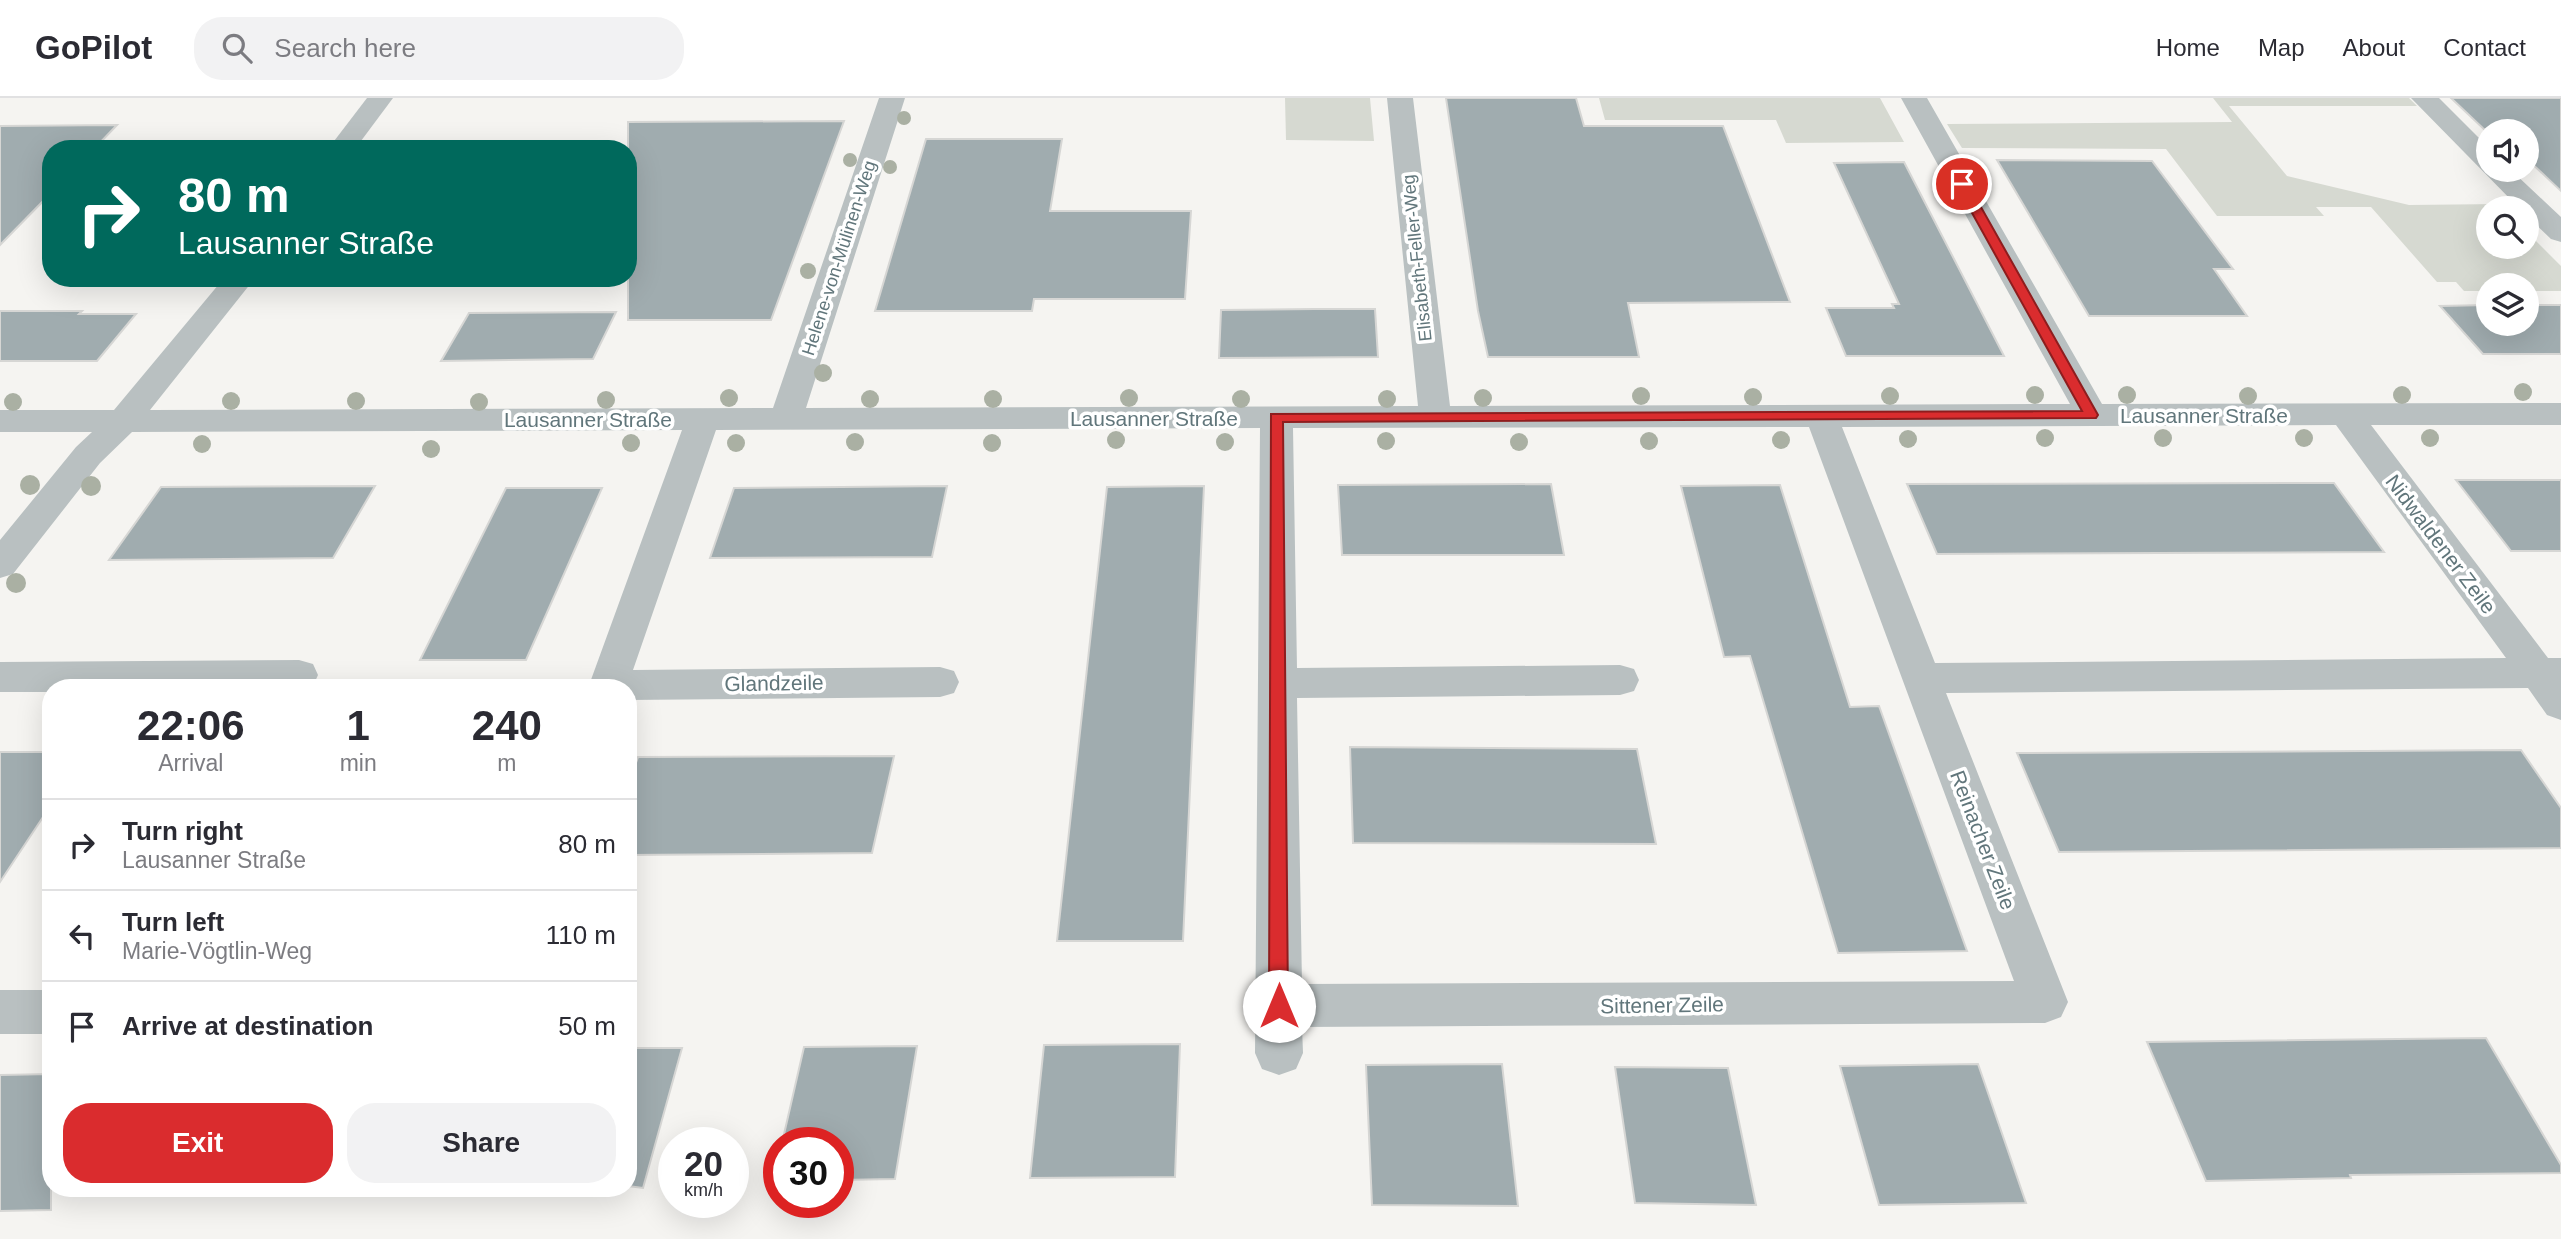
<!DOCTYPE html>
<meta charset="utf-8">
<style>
:root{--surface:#fff;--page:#f2f2f3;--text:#2b2b33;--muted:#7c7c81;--line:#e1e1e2;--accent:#da2c2e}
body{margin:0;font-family:Helvetica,sans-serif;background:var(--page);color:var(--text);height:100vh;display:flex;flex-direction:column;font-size:26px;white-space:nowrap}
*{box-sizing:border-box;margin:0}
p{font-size:23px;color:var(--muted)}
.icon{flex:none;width:38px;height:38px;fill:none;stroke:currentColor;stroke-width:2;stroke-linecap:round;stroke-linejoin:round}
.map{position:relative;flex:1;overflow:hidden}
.details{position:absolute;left:42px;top:581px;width:595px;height:518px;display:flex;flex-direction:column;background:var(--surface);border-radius:28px;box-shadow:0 7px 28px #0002}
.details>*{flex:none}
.guide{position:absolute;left:42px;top:42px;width:595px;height:147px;border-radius:28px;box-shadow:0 7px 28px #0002;background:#00695c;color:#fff;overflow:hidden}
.buttons{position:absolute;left:2476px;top:21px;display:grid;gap:14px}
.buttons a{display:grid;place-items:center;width:63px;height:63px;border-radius:50%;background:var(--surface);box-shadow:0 7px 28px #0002;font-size:35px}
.speed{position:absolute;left:658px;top:1029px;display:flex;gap:14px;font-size:35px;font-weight:700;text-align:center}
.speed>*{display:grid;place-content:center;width:91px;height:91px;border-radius:50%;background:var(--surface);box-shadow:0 7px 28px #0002;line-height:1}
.speed small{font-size:18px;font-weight:400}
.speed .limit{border:10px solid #d22;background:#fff;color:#111}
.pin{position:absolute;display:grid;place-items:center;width:60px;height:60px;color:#fff;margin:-30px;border:4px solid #fff;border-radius:50%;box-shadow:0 2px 7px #0007}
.me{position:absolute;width:77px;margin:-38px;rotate:0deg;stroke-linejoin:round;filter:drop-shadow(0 0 5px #0008)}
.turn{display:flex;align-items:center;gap:24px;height:147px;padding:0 21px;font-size:32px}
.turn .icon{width:91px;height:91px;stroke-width:2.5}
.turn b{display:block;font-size:49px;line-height:60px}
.eta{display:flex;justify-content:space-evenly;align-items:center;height:119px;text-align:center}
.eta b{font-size:42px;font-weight:700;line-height:49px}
.primary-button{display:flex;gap:14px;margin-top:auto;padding:14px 21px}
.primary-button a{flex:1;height:80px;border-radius:28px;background:var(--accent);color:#fff;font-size:28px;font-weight:700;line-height:80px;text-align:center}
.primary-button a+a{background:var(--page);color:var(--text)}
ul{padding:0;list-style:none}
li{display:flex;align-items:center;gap:21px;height:91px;padding:0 21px;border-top:2px solid var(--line)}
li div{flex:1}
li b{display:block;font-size:26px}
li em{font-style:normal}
header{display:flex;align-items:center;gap:42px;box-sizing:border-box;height:98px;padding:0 35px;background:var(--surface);border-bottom:2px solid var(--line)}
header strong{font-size:33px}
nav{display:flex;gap:38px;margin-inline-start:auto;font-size:24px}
.search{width:490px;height:63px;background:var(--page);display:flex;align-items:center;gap:18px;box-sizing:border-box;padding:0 24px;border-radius:28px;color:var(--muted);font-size:26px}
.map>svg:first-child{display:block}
.green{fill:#d6d9d1}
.building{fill:#a0acaf;stroke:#d6d6d4;stroke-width:2}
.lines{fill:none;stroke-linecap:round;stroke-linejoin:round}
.minor{fill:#b9c0c1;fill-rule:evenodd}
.tree{fill:#aab0a3}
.route{fill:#da2c2e;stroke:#8e1d1e;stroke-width:2}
.labels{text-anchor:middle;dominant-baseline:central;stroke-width:7;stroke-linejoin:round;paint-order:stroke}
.far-street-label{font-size:18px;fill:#61767b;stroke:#fff}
.street-label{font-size:21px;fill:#61767b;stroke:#fff}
</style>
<header>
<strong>GoPilot</strong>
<div class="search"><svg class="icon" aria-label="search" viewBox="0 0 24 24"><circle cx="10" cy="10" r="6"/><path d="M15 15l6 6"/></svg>Search here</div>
<nav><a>Home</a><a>Map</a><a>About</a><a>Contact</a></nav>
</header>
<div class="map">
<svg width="2561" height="1141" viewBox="0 0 2561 1141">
<rect width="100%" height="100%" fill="#f5f4f1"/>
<g class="green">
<polygon points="1285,0 1370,0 1374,43 1286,42"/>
<polygon points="1599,0 1880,0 1904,44 1786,45 1776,22 1605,22"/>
<polygon points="2213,0 2409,0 2417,8 2229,8 2287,78 2409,107 2500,106 2504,110 2488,110 2488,149 2527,149 2527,134 2561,168 2561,193 2527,193 2527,187 2488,187 2488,193 2464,193 2456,184 2437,184 2371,109 2316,109 2324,118 2217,118 2166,51 1962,50 1947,26 2232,24"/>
</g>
<g class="building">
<polygon points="1446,0 1576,0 1584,28 1723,28 1790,204 1628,205 1639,259 1488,259 1478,213"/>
<polygon points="2451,0 2561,0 2561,93 2527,61 2527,33 2488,33 2488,35"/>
<polygon points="844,23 771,222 628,222 628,24"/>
<polygon points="117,27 94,51 51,51 51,95 0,147 0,28"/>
<polygon points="926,41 1062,41 1050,113 1191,113 1185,201 1034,201 1032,213 875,213"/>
<polygon points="1997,62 2152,63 2233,171 2214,171 2247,218 2089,218"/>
<polygon points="1904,64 2004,258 1846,258 1826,210 1894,210 1892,206 1899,206 1834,65"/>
<polygon points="2488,207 2488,226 2527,226 2527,207 2561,207 2561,256 2483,256 2440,208"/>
<polygon points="1314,211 1375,211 1378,259 1219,260 1221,212"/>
<polygon points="0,213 82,213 79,216 136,216 97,263 0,263"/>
<polygon points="616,214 593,261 441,263 469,215"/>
<polygon points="2456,382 2561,382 2561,453 2511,453"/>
<polygon points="2334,385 2384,454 1937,456 1907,386"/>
<polygon points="1551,386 1564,457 1342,457 1338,387"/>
<polygon points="1780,387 1850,609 1879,608 1967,853 1838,855 1750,558 1724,559 1681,388"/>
<polygon points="375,388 333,460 109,462 161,389"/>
<polygon points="947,388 932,459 710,460 734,390"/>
<polygon points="1204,388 1183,843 1057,843 1107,389"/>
<polygon points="506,390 602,390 526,562 420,562"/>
<polygon points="1350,649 1637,651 1656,746 1353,745"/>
<polygon points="2521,652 2561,710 2561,750 2059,754 2017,655"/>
<polygon points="0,654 51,654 51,707 0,784"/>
<polygon points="894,658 872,755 628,757 628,688 638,659"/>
<polygon points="2486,940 2561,1067 2561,1075 2350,1077 2351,1080 2206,1083 2147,944"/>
<polygon points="1180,946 1175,1079 1030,1080 1044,947"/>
<polygon points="917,948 895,1081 838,1082 838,1045 782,1045 804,949"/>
<polygon points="628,950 682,950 643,1090 628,1088"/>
<polygon points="1502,966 1518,1108 1372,1107 1366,967"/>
<polygon points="1978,966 2026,1105 1879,1107 1840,968"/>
<polygon points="1615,969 1728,970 1756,1107 1635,1105"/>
<polygon points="51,976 51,1112 0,1113 0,977"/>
</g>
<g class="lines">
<g class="minor">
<polygon points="367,0 393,0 355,51 328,51"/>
<path d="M879 0H905L806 310 1418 308 1387 0H1413L1450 308 2070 306 1901 0H1927L2102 306 2561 305V327H2371L2548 560H2561V622L2547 617 2528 590 1946 595 2068 904 2061 919 2045 925 1302 929 1303 955 1296 971 1279 977 1262 971 1255 955 1260 330 716 332 633 572 940 569 954 573 959 584 954 595 940 599 628 602V590H588L682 332 132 334 100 365 13 476 0 480V442L76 349 92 334H0V312H114L224 180H255L150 312 773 310ZM2336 327 2506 560 1935 565 1842 329ZM1809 329 2014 883 1302 886 1297 600 1620 597 1634 593 1639 582 1634 571 1620 567 1297 570 1293 330Z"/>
<polygon points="2411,0 2439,0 2488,49 2488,72 2511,72 2561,119 2561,144 2551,141 2527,118 2527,110 2519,110"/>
<polygon points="299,562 313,566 318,577 313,588 51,590 51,594 0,594 0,564"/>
<rect x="0" y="892" width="51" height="44"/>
</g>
</g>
<g class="tree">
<circle cx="904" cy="20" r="7"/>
<circle cx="850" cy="62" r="7"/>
<circle cx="890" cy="69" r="7"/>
<circle cx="808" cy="173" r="8"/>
<circle cx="823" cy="275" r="9"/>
<circle cx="2523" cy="294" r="9"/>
<circle cx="2035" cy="297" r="9"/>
<circle cx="2127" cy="297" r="9"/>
<circle cx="2402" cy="297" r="9"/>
<circle cx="1641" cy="298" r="9"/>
<circle cx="1890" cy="298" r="9"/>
<circle cx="2248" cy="298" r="9"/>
<circle cx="1753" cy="299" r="9"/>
<circle cx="729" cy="300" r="9"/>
<circle cx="1129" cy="300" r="9"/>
<circle cx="1483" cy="300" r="9"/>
<circle cx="870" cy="301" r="9"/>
<circle cx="993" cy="301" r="9"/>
<circle cx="1241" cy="301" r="9"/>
<circle cx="1387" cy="301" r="9"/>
<circle cx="606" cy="302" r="9"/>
<circle cx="231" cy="303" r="9"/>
<circle cx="356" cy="303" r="9"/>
<circle cx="13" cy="304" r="9"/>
<circle cx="479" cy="304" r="9"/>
<circle cx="2045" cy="340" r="9"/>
<circle cx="2163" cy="340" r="9"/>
<circle cx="2304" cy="340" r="9"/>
<circle cx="2430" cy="340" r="9"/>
<circle cx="1908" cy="341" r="9"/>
<circle cx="1116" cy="342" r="9"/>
<circle cx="1781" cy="342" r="9"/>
<circle cx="1386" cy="343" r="9"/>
<circle cx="1649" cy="343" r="9"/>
<circle cx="855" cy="344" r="9"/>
<circle cx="1225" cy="344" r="9"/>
<circle cx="1519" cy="344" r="9"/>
<circle cx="631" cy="345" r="9"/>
<circle cx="736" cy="345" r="9"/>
<circle cx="992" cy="345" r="9"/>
<circle cx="202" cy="346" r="9"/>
<circle cx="431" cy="351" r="9"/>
<circle cx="30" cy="387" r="10"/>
<circle cx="91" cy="388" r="10"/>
<circle cx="16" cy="485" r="10"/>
</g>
<polygon class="route" points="1958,83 1968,86 2098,317 2096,320 1283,324 1288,908 1285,915 1279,917 1272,915 1269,908 1271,316 2082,313 1956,86"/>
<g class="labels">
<g class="far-street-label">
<text transform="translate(839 160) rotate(-72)">Helene-von-Mülinen-Weg</text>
<text transform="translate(1417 160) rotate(-96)">Elisabeth-Feller-Weg</text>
</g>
<g class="street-label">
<text x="2204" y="317">Lausanner Straße</text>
<text x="1154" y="320">Lausanner Straße</text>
<text x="588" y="321">Lausanner Straße</text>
<text transform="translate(2441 446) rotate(53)">Nidwaldener Zeile</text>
<text transform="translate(774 585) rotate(-1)">Glandzeile</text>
<text transform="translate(1983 742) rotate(69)">Reinacher Zeile</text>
<text transform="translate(1662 907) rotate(-1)">Sittener Zeile</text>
</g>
</g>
</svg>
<div class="buttons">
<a><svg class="icon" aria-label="sound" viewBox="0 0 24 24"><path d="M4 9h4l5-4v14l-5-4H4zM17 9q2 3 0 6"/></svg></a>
<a><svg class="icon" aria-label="search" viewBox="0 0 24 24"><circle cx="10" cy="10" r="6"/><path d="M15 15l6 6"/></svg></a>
<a><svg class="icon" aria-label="layers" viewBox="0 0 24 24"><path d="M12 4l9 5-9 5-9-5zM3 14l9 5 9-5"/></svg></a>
</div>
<div class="speed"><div>20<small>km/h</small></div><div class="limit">30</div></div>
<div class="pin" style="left:1962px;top:86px;background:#d93025"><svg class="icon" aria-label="arrive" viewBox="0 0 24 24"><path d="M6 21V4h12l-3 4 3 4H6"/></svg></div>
<svg class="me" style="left:1279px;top:908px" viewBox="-20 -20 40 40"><circle r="19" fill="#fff"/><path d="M0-13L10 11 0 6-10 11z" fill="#da2c2e"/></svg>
<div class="guide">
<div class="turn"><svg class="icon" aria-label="right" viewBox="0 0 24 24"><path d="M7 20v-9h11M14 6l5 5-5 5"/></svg><div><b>80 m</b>Lausanner Straße</div></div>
</div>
<section class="details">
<div class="eta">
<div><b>22:06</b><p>Arrival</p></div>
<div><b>1</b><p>min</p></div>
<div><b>240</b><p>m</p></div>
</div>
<ul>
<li><svg class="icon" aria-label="right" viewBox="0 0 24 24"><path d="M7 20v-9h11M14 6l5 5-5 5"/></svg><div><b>Turn right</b><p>Lausanner Straße</p></div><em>80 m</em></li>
<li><svg class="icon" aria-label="left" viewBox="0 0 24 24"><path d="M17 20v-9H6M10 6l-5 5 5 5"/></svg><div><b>Turn left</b><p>Marie-Vögtlin-Weg</p></div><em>110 m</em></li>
<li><svg class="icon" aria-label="arrive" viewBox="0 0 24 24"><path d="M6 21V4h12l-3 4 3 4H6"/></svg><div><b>Arrive at destination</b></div><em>50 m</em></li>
</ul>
<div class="primary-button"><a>Exit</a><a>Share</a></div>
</section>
</div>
